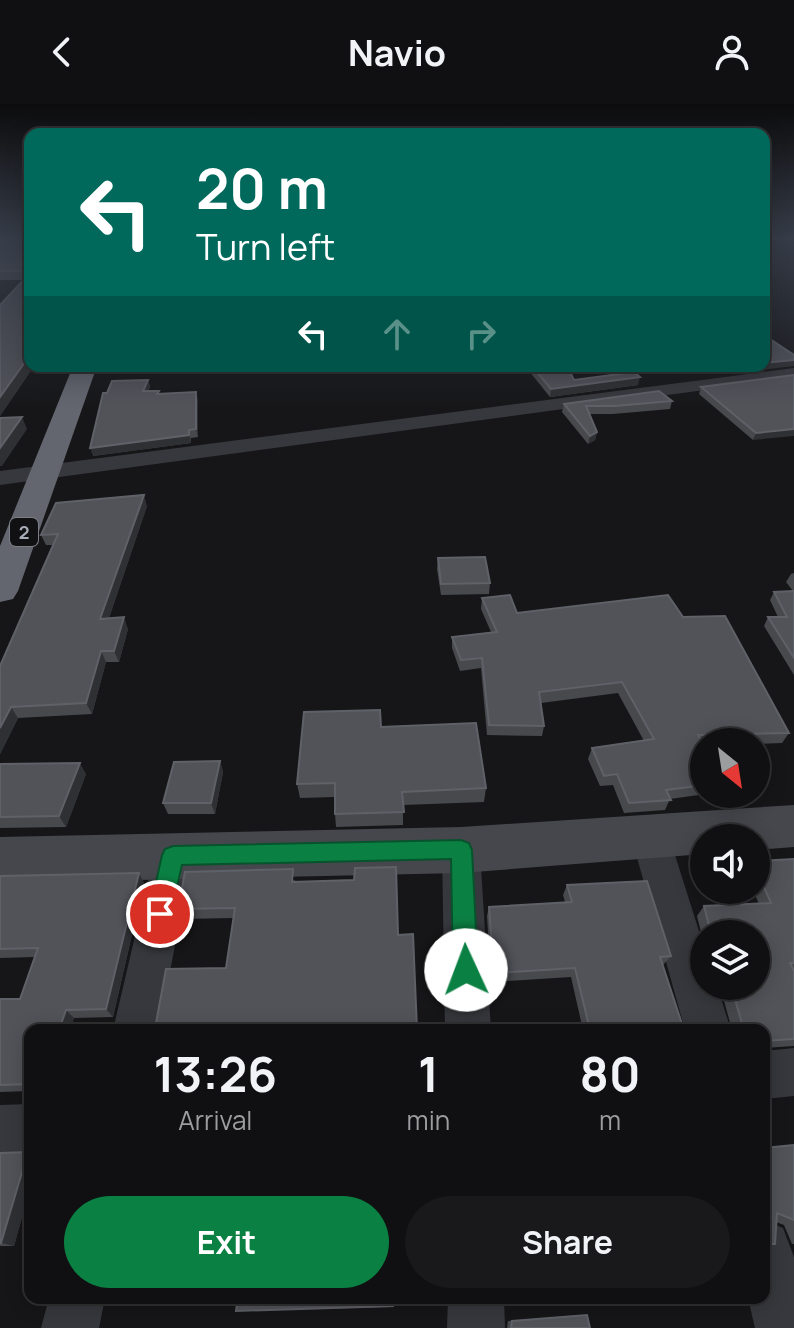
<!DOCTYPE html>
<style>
:root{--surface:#101012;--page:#19191b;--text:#f1f3f6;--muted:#9c9d9f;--line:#303032;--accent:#0b8043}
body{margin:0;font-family:Manrope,sans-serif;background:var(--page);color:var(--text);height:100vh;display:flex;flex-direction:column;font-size:30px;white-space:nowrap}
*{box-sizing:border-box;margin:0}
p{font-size:26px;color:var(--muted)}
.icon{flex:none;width:44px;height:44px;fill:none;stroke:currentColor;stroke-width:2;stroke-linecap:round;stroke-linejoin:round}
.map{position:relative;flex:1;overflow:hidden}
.side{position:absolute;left:24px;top:920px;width:746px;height:280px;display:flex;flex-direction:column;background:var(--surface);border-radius:16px;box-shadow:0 4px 20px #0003,0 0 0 2px var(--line)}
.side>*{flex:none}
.top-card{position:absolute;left:24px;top:24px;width:746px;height:244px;border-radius:16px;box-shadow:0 4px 20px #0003,0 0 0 2px var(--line);background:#00695c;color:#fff;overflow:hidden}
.needle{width:52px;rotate:150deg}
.fabs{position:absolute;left:690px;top:624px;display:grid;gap:16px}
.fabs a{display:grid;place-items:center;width:80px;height:80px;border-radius:50%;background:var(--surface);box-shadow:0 4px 20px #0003,0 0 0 2px var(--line);font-size:40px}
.pin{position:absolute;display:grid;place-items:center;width:68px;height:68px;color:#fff;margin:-34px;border:4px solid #fff;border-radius:50%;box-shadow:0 2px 8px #0007}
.me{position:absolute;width:88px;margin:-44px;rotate:358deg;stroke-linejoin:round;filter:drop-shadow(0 0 6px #0008)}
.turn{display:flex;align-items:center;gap:28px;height:168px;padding:0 40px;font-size:36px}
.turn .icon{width:104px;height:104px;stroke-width:2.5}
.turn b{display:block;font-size:56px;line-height:68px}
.lanes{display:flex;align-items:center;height:76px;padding:0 40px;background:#0003;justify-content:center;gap:40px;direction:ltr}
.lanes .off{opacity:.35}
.eta{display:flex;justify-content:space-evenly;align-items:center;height:136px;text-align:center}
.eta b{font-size:48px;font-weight:700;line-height:56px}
.button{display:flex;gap:16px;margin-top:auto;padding:16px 40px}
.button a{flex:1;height:92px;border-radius:48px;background:var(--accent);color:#fff;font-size:32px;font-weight:700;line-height:92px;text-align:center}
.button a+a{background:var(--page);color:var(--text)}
header{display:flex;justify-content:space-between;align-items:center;height:104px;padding:0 40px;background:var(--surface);font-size:36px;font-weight:700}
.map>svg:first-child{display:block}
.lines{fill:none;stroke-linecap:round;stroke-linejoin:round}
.street{fill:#37383d;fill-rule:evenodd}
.secondary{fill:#45474d;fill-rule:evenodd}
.highway{fill:#63666e;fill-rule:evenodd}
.wall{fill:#47494d}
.shaded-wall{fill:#2f3033}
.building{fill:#525359;stroke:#5f6168;stroke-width:2}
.route{fill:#0b8043;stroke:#07532c;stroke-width:2}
.labels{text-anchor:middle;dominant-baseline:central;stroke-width:6;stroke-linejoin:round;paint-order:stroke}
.shield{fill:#111113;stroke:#7b7e86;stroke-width:2}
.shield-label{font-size:18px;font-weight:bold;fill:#a8adb8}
</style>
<header><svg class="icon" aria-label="back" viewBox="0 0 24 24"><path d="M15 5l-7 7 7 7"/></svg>Navio<svg class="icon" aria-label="person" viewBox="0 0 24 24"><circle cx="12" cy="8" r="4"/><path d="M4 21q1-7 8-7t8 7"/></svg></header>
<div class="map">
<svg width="794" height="1224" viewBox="0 0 794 1224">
<rect width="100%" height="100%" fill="#161618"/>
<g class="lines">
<g class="street">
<polygon points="794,264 794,274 0,381 0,367"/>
<polygon points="650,716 663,721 669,732 704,843 704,882 717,882 731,926 685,926 631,732 637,721"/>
<polygon points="461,729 474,734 480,746 491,926 445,926 442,746 448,734"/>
<polygon points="173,734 186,739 192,751 159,926 113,926 154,751 160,739"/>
<polygon points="794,944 794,992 764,995 764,947"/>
<polygon points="30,1000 30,1050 0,1051 0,1001"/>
<polygon points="764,1116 783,1124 794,1153 794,1224 755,1224 748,1194 764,1194"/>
<polygon points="49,1194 105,1194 99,1224 41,1224"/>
<polygon points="448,1194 504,1194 505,1224 447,1224"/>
</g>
<polygon class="secondary" points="794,701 794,743 756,746 756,734 704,734 704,750 461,769 0,779 0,733 461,723"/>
<polygon class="highway" points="73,262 97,262 18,487 13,495 0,498 0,442"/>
</g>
<g class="wall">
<polygon points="0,133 30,133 30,262 34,262 0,312 0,201 24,176 0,176"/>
<polygon points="525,262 567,262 574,276 638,281 550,293"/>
<polygon points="714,262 764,262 725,270"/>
<polygon points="794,271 753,336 699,290 701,283"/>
<polygon points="148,276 150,283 148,287 198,296 198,333 191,334 191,339 93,352 107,289"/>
<polygon points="672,297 670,305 613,310 589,310 597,328 595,336 588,340 562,308 564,300"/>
<polygon points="147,402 109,514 128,525 119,558 106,558 92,610 18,614 0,650 0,562 53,441 46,441 41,431"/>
<polygon points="438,454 490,479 489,490 441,491 437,465"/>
<polygon points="794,469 794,571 764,522 768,513 778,513 770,496 774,488 793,487 786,478 791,470"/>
<polygon points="482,494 517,509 683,513 789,629 782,639 756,640 756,638 704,638 704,690 706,690 670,695 665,706 624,709 613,681 600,682 588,655 592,644 644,637 618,589 541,599 544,622 542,632 487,631 481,564 460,567 452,544 452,533 491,528 481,505"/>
<polygon points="381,623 486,684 484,698 403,701 403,721 336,723 335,710 335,693 300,694 297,680"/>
<polygon points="220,657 223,668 215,710 168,710 163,699"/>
<polygon points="0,660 86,670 66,723 0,724"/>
<polygon points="794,755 794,942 764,944 764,926 732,926 720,882 756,882 756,830 704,830 704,840 697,812 704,802 759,800 753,786 756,786 756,757"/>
<polygon points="396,763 156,919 226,864 233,814 183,815 178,805 295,776 295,778 354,776"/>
<polygon points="139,769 144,779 113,913 74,914 70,926 30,926 30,987 0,988 0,895 20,895 34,853 0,854 0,772"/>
<polygon points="567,781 671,852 663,861 684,926 583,926 571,873 491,878 487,812 489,803 565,798 563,791"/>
<polygon points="794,1041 794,1140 792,1140 784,1121 776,1118 775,1140 764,1142 764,1044"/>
<polygon points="28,1048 30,1048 30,1084 14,1142 0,1142 0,1049"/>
<polygon points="393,1194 394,1203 236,1207"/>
<polygon points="587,1211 590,1224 507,1224 508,1217"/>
</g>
<g class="shaded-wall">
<polygon points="30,251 30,262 34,262 0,312 0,293"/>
<polygon points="794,256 794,262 725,270 727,263 764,262 764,259"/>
<polygon points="640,273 638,281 550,293 551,285"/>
<polygon points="148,276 150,283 145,295 143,287"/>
<polygon points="196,288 198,296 198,333 196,325"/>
<polygon points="22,313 27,325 2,362 0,362 0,344"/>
<polygon points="794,325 794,332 753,336 756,329"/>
<polygon points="189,326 191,339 93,352 90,344"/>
<polygon points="597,328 595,336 588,340 590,332"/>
<polygon points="144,391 147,402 105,526 100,515"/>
<polygon points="124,513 128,525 119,558 114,547"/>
<polygon points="101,547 106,558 92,610 86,599"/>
<polygon points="11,603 18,614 0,650 0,624"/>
<polygon points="220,657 223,668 215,710 211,699"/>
<polygon points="80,659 86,670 66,723 59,712"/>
<polygon points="139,769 144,779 113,913 106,905"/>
<polygon points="66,906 74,914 70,926 59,926"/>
<polygon points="28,1048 30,1048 30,1084 14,1142 1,1139"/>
</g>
<g class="building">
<rect x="0" y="133" width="30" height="34"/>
<polygon points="30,169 30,251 0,293 0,201"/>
<polygon points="770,235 794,251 794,256 764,259 764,236"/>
<polygon points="532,262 567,262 574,276 634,268 640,273 551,285"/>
<polygon points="794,271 794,325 756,329 701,283"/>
<polygon points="148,276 143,287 159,287 157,290 196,288 196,325 189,326 189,331 90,344 103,289 107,289 112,277"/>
<polygon points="659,287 672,297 615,302 586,302 597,328 590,332 564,300"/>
<polygon points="22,313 0,344 0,314"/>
<polygon points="144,391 100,515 124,513 114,547 101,547 86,599 11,603 0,624 0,562 58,430 41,431 56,399"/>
<polygon points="485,453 490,479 441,480 438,454"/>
<polygon points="794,487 794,554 768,513 787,513 774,488"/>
<polygon points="510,491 517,509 668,491 683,513 725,512 789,629 698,631 704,640 704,681 666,686 671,696 629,699 617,670 604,672 592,644 654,635 622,578 539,588 544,622 489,621 482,554 461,556 452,533 497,528 482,494"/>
<polygon points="380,606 381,623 476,619 486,684 402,688 404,708 335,710 335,679 297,680 304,608"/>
<polygon points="220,657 211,699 163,699 174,658"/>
<polygon points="80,659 59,712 0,713 0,660"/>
<polygon points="794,755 794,859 790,859 794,867 794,935 764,937 764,926 744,926 731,882 756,882 756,830 711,830 704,802 771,799 756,765 756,757"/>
<polygon points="396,763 398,831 413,830 417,926 134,926 136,921 156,919 166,865 226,864 235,804 178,805 185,768 293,765 292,778 354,776 355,764"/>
<polygon points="139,769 106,905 66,906 59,926 30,926 30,980 0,981 0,895 20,895 38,844 0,845 0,772"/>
<polygon points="647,777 671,852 660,853 684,926 590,926 575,864 494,869 489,803 572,798 567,781"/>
<polygon points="794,1041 794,1116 777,1109 775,1140 764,1140 764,1044"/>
<polygon points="28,1048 1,1139 0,1139 0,1049"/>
<polygon points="238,1194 393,1194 393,1202 236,1207"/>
<polygon points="587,1211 590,1224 511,1224 512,1217"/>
</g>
<linearGradient id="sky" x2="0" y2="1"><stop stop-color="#0c0c0d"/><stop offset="0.44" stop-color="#363c48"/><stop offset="1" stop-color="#363c48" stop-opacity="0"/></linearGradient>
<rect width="794" height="305" fill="url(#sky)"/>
<polygon class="route" points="461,736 469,739 472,746 478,866 474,875 466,878 457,875 453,866 451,755 182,761 169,817 160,820 152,817 149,810 162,751 165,745 173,742"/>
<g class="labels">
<rect class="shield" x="10" y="414" width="28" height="28" rx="6"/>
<g class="shield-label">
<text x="24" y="428">2</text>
</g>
</g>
</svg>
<div class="fabs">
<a><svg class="needle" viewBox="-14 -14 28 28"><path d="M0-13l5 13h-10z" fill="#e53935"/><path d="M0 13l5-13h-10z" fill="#9c9d9f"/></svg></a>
<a><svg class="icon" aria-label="sound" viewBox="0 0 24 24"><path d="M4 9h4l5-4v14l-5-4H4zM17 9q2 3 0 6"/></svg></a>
<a><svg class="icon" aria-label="layers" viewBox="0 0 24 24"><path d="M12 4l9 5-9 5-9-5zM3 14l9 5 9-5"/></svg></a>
</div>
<div class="pin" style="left:160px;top:810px;background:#d93025"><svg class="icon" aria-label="arrive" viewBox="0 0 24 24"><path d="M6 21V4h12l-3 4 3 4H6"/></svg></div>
<svg class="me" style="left:466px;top:866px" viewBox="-20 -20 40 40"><circle r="19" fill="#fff"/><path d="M0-13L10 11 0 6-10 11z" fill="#0b8043"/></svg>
<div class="top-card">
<div class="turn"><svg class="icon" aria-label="left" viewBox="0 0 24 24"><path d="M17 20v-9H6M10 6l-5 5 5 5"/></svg><div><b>20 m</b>Turn left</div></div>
<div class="lanes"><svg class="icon" aria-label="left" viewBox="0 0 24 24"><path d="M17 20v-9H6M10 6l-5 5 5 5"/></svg><svg class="icon off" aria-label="ahead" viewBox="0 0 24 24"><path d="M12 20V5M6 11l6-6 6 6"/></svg><svg class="icon off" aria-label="right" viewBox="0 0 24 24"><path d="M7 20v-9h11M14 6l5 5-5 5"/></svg></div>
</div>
<section class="side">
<div class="eta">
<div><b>13:26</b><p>Arrival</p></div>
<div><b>1</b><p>min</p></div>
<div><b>80</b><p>m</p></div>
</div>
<div class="button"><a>Exit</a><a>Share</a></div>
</section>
</div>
